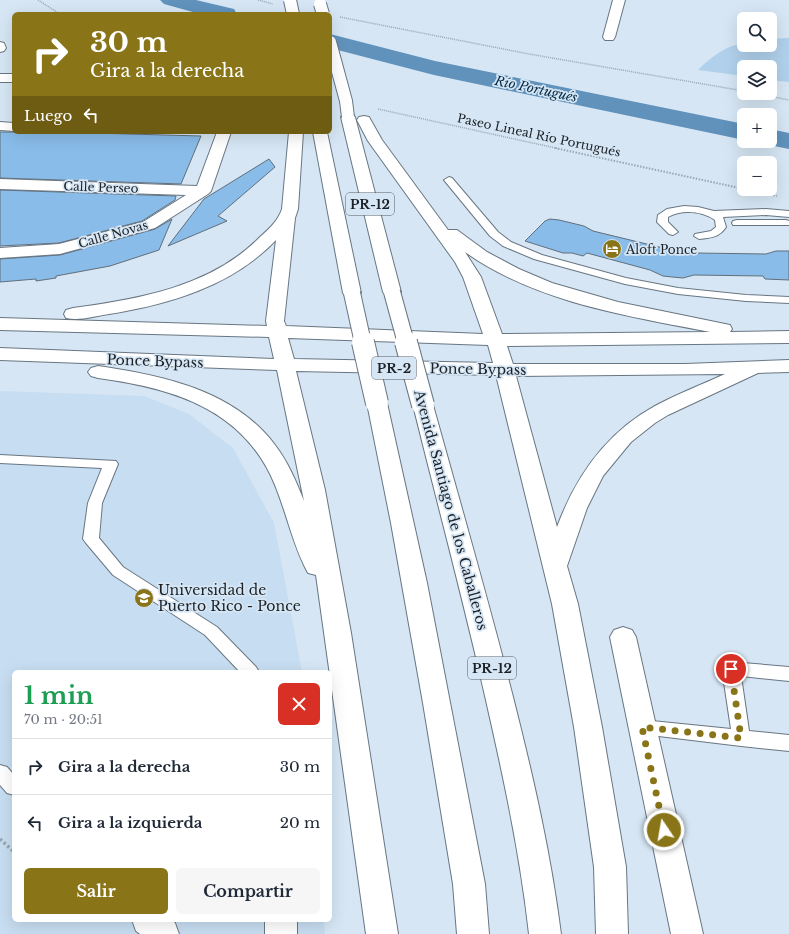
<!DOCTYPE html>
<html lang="es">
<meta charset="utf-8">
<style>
:root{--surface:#fff;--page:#f6f6f7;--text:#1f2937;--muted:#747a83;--line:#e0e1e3;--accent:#897417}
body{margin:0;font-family:"Libre Baskerville",serif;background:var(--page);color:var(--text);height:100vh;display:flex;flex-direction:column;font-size:15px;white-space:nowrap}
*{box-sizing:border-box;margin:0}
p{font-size:13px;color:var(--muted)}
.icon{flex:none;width:22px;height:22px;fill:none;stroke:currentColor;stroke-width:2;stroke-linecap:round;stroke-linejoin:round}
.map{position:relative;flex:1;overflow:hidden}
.details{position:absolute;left:12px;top:670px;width:320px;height:252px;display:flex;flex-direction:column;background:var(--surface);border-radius:6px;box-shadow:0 4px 16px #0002}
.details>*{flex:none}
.hud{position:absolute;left:12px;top:12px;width:320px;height:122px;border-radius:6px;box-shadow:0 4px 16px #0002;background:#897417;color:#fff;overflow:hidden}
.buttons{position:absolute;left:737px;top:12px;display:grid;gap:8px}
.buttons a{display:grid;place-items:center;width:40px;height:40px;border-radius:6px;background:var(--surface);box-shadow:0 4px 16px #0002;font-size:20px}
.pin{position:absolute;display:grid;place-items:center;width:34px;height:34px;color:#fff;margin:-17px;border:2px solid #fff;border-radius:50%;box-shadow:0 1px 4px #0007}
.me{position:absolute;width:44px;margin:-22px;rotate:348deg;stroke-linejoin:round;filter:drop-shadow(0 0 3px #0008)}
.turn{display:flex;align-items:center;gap:14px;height:84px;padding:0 12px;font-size:18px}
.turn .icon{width:52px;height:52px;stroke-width:2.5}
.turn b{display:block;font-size:28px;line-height:34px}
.then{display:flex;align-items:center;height:38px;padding:0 12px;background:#0003;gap:8px;font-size:15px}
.round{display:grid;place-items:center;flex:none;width:42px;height:42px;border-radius:6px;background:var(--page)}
.headline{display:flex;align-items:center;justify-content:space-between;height:68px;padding:0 12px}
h1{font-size:24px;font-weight:800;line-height:30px;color:#1e9e55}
.primary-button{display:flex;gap:8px;margin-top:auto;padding:8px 12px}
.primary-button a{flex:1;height:46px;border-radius:6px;background:var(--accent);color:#fff;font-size:16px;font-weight:800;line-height:46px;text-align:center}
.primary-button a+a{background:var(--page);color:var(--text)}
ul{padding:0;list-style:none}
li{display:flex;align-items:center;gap:12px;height:56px;padding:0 12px;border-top:1px solid var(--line)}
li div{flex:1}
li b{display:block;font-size:15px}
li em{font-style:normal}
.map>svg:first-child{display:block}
.built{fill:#c7ddf1}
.green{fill:#b0d0eb}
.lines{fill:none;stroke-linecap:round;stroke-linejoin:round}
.river{fill:#6092bc;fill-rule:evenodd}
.building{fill:#89bce9;stroke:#616f7b}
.lane-casing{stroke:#687682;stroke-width:2}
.street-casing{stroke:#687682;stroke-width:2}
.highway-casing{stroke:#687682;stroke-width:2}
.path-far2{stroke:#9aa7b2;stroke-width:1.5;stroke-dasharray:1 1;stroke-linecap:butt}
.path-far1{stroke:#9aa7b2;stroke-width:2;stroke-dasharray:1.5 1.5;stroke-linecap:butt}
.path{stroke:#9aa7b2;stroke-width:3.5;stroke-dasharray:2.5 2.5;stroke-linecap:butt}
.lane{fill:#fff;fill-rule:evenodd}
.street{fill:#fff;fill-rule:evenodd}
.highway{fill:#fff;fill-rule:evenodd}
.highway-bridge-far2-casing{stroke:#687682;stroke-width:14;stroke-linecap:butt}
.highway-bridge-far1-casing{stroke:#687682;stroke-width:18;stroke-linecap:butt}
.highway-bridge-casing{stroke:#687682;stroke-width:24;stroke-linecap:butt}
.highway-bridge-far2{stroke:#fff;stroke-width:12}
.highway-bridge-far1{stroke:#fff;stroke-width:16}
.highway-bridge{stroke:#fff;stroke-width:22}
.route{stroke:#897417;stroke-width:7;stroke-dasharray:0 12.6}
.labels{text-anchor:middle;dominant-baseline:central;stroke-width:3.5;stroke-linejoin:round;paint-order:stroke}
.far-street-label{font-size:12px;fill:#1b2126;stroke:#d6e6f4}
.far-poi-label{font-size:12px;fill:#1b2126;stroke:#d6e6f4;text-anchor:start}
.far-water-label{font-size:13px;font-style:italic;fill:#042c49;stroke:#d6e6f4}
.shield{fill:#d6e6f4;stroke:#535c64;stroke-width:1}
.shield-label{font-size:13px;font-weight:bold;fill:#1b2126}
.street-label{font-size:14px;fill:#1b2126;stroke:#d6e6f4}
.poi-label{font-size:14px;fill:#1b2126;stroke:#d6e6f4;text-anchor:start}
</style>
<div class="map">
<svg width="789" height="934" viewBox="0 0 789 934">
<rect width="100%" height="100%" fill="#d6e6f4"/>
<polygon class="built" points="0,391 144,396 189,414 233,448 274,523 302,672 14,672 14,920 324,920 325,934 0,934"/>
<path class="green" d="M789 38V82L770 80V67H744V76L698 70C709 59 726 45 742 44 749 44 761 45 770 45V39Z"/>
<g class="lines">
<g class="river">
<polygon points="160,0 196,0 234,9 237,14 200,14 164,4"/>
<polygon points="330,34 435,61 744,124 744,140 434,75 330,48"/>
<polygon points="770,129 789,133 789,149 760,143 759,141 770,141"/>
</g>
</g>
<g class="building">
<polygon points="0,132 57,132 201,136 181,184 0,178"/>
<polygon points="269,159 275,167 218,216 227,221 168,246 204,199"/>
<polygon points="0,190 176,196 175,200 142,221 59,243 0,246"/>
<polygon points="172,219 159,250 110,266 56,276 56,278 36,281 36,279 0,282 0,259 60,255 155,229"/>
<polygon points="550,219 559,220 584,226 593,231 659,247 697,253 766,254 776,251 789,251 789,280 765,279 763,276 694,275 683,278 672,277 663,276 650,270 587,253 583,256 572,253 563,253 525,241 545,221"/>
</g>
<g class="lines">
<defs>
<g id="lane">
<polygon points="449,177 452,178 498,232 511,242 542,255 626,278 678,288 746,295 789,297 789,303 746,301 678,294 625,284 534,259 503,246 490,236 444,180"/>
<path d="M684 206 698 207 714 211 766 209 789 211V217L766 215 723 217 726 227C720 237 710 238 699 239L694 236 695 234 711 231 716 227 715 220C702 211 682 209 668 217V222L678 232 673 235 669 234 657 222 658 215 667 209Z"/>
<polygon points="737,220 786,220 789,221 789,225 733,225 732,223 733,221"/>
<polygon points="0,455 116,461 118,464 102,503 99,538 123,567 217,627 256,667 259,672 240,672 205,635 113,575 86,543 83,539 88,503 102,468 0,463"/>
<polygon points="731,662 789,667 789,681 741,676 749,731 789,735 789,751 741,746 642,734 636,732 633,727 636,722 642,720 731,729 722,669 725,664"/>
<polygon points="0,765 7,767 14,775 14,795 7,793 0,785"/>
</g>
<g id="street">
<polygon points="613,0 625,0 615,37 613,40 605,40 603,37"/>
<polygon points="0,42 4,43 6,48 4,51 0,52"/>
<rect x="0" y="74" width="14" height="8"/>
<polygon points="0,122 14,123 14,131 0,130"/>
<polygon points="217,132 231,132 211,191 208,194 155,228 60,254 0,258 0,248 59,244 143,222 186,195 0,189 0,179 197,186"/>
<polygon points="623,627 632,630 636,637 703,934 671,934 610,637 614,630"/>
<polygon points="132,920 172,920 175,923 179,934 140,934 136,931"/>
<rect x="265" y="920" width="32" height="14"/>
</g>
<g id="highway">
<polygon points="348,113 353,114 355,117 401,292 398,296 392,297 386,296 383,292 341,117 343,114"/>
<path d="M364 116 369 117 382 140 448 230H457L487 252 519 269 552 283 618 302 730 325 732 329 730 332 789 331V343L507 346 513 364H685L789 360V372L758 373 668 415 655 423 631 442 603 476 587 508 567 566 578 604 602 727 626 867 628 934H596L594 867 574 727 552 604 496 375 296 371 325 490 351 633 398 934H366L316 575 308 573C293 546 287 514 275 485 244 409 173 388 98 378L91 376 88 372 91 368 98 366C161 375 234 390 275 445 288 462 296 481 304 501L277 370 0 360V348L274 359 269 337 0 330V318L267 326 266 321 276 240C232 286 170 304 109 314 95 316 80 321 66 318L64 314 66 310 73 308C139 299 211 287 260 237 269 229 278 221 282 209L289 132H303L298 209 295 218 284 321 286 326 483 334 463 277 455 262 368 141 357 120 359 117ZM465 252C535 302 627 316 710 332L502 334 481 277ZM288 338 488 345 493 363 294 359ZM725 374C701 385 677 394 655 406 606 433 576 476 557 527L516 376Z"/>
<polygon points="313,132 327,132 361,293 358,297 352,298 346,297 343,293"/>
<polygon points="377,397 384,399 387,403 427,583 485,884 489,934 457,934 453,884 423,703 391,523 367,403 370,399"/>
<path d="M423 399 430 401 433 405C460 502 488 599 513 697 533 776 551 854 561 934H529C520 853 503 775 485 696 463 599 437 502 413 405L416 401Z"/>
</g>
</defs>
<use href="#lane" class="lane-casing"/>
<use href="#street" class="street-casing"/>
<use href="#highway" class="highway-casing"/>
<g class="path-far2">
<polyline points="38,0 60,14"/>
<polyline points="258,0 273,4"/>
<polyline points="340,17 529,54 744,91"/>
<polyline points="754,93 789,100"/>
<polyline points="378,109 560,149"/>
</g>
<g class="path-far1">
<polyline points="555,148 744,189"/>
<polyline points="744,189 777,196"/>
</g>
<polyline class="path" points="0,839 14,852"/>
<use href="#lane" class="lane"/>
<use href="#street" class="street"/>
<use href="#highway" class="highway"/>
<defs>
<g id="highway-bridge-far2">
<polyline points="290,0 293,14"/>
<polyline points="320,4 323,14"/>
<polyline points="330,42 346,101 348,117"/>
</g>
<g id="highway-bridge-far1">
<polyline points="392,292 406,343"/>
<polyline points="352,293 363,343"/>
</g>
<g id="highway-bridge">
<polyline points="363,342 377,403"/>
<polyline points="406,342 423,405"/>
</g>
</defs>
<use href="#highway-bridge-far2" class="highway-bridge-far2-casing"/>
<use href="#highway-bridge-far1" class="highway-bridge-far1-casing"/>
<use href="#highway-bridge" class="highway-bridge-casing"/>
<use href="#highway-bridge-far2" class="highway-bridge-far2"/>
<use href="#highway-bridge-far1" class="highway-bridge-far1"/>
<use href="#highway-bridge" class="highway-bridge"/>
</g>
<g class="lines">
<polyline class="route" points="664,830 642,727 741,738 731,669"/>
</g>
<defs>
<symbol id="hotel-disc" viewBox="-11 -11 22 22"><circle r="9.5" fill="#897417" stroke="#d6e6f4"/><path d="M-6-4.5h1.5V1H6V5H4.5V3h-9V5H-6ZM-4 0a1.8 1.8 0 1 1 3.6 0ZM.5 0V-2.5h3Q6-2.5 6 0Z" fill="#fff"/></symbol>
<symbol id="university-disc" viewBox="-11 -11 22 22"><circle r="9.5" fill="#897417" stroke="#d6e6f4"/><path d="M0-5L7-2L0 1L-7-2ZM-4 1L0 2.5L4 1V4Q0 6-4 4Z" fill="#fff"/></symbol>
</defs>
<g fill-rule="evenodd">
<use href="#hotel-disc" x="601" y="238" width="22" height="22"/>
<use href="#university-disc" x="133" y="587" width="22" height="22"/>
</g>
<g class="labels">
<g class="far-street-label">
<text transform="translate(539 135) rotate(12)">Paseo Lineal Río Portugués</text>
<text transform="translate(101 187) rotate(2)">Calle Perseo</text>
<text transform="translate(113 234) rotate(-16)">Calle Novas</text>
</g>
<g class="far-poi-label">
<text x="626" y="249">Aloft Ponce</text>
</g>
<g class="far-water-label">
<text transform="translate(536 89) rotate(12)">Río Portugués</text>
</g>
<g class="shield">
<rect x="346" y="193" width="48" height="22" rx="3"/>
<rect x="372" y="357" width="44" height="22" rx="3"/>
<rect x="468" y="657" width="48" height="22" rx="3"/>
</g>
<g class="shield-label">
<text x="370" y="204">PR-12</text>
<text x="394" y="368">PR-2</text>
<text x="492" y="668">PR-12</text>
</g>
<g class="street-label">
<text transform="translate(155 361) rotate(2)">Ponce Bypass</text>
<text transform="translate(478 369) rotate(1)">Ponce Bypass</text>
<text transform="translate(451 510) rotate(75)">Avenida Santiago de los Caballeros</text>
</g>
<g class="poi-label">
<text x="158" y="590">Universidad de<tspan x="158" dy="16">Puerto Rico - Ponce</tspan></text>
</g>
</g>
</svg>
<div class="buttons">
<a><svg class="icon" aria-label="search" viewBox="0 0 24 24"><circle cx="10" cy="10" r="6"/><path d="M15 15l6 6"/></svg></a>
<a><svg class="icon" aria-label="layers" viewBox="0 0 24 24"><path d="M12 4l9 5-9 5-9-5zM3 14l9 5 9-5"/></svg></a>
<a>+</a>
<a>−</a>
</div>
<div class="pin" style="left:731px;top:669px;background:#d93025"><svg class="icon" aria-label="arrive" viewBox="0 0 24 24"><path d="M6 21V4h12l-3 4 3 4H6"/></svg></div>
<svg class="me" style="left:664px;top:830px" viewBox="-20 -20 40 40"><circle r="17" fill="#897417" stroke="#fff" stroke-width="3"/><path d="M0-11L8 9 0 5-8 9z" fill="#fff"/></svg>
<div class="hud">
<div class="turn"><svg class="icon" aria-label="right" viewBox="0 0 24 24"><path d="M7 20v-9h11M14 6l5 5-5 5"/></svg><div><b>30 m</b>Gira a la derecha</div></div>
<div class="then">Luego<svg class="icon" aria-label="left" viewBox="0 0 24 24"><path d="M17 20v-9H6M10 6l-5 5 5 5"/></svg></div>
</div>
<section class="details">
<div class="headline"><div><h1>1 min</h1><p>70 m · 20:51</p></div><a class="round" style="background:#d93025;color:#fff"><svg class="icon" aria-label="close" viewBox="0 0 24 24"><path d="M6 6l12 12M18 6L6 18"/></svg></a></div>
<ul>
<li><svg class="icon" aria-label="right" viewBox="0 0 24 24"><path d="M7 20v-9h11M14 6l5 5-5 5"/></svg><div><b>Gira a la derecha</b></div><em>30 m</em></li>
<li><svg class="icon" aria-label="left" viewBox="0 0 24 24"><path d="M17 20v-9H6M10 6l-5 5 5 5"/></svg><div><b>Gira a la izquierda</b></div><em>20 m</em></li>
</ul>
<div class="primary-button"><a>Salir</a><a>Compartir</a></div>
</section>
</div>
